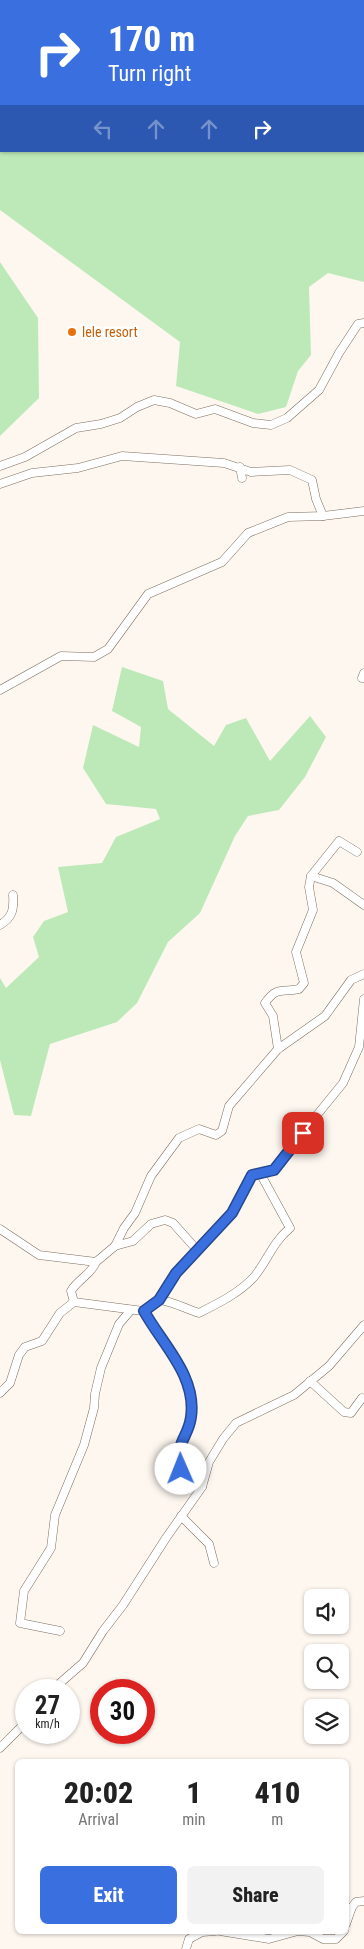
<!DOCTYPE html>
<style>
:root{--surface:#fff;--page:#f2f2f2;--text:#222;--muted:#767676;--accent:#396fdf}
body{margin:0;font-family:"Roboto Condensed",sans-serif;background:var(--page);color:var(--text);height:100vh;display:flex;flex-direction:column;font-size:19px;white-space:nowrap}
*{box-sizing:border-box;margin:0}
p{font-size:16px;color:var(--muted)}
.icon{flex:none;width:28px;height:28px;fill:none;stroke:currentColor;stroke-width:2;stroke-linecap:round;stroke-linejoin:round}
.map{position:relative;flex:1;overflow:hidden}
.sheet{position:absolute;left:15px;top:1759px;width:334px;height:175px;display:flex;flex-direction:column;background:var(--surface);border-radius:8px;box-shadow:0 1px 4px #0004}
.sheet>*{flex:none}
.hud{position:absolute;left:0px;top:0px;width:365px;height:152px;box-shadow:0 1px 4px #0004;background:#396fdf;color:#fff;overflow:hidden}
.buttons{position:absolute;left:304px;top:1589px;display:grid;gap:10px}
.buttons a{display:grid;place-items:center;width:45px;height:45px;border-radius:8px;background:var(--surface);box-shadow:0 1px 4px #0004;font-size:25px}
.speed{position:absolute;left:15px;top:1679px;display:flex;gap:10px;font-size:25px;font-weight:700;text-align:center}
.speed>*{display:grid;place-content:center;width:65px;height:65px;border-radius:50%;background:var(--surface);box-shadow:0 1px 4px #0004;line-height:1}
.speed small{font-size:12px;font-weight:400}
.speed .limit{border:8px solid #d22;background:#fff;color:#111}
.pin{position:absolute;display:grid;place-items:center;width:42px;height:42px;color:#fff;margin:-21px;border-radius:10px;box-shadow:0 2px 8px #0006}
.me{position:absolute;width:55px;margin:-28px;rotate:359deg;stroke-linejoin:round;filter:drop-shadow(0 0 4px #0008)}
.turn{display:flex;align-items:center;gap:18px;height:105px;padding:0 25px;font-size:22px}
.turn .icon{width:65px;height:65px;stroke-width:2.5}
.turn b{display:block;font-size:35px;line-height:42px}
.lanes{display:flex;align-items:center;height:48px;padding:0 25px;background:#0003;justify-content:center;gap:25px;direction:ltr}
.lanes .off{opacity:.35}
.eta{display:flex;justify-content:space-evenly;align-items:center;height:85px;text-align:center}
.eta b{font-size:30px;font-weight:800;line-height:35px}
.cta{display:flex;gap:10px;margin-top:auto;padding:10px 25px}
.cta a{flex:1;height:58px;border-radius:8px;background:var(--accent);color:#fff;font-size:20px;font-weight:800;line-height:58px;text-align:center}
.cta a+a{background:var(--page);color:var(--text)}
.map>svg:first-child{display:block}
.green{fill:#bde9b8;fill-rule:evenodd}
.lines{fill:none;stroke-linecap:round;stroke-linejoin:round}
.minor-casing{stroke:#7e6e5f;stroke-width:9}
.minor{stroke:#fff;stroke-width:8}
.route-casing{stroke:#254891;stroke-width:12}
.route{stroke:#396fdf;stroke-width:9}
.food-dot{fill:#e8710a;stroke:#fff;stroke-width:2}
.labels{text-anchor:middle;dominant-baseline:central;stroke-width:5;stroke-linejoin:round;paint-order:stroke}
.food-label{font-size:14px;fill:#c56008;stroke:#fff;text-anchor:start}
</style>
<div class="map">
<svg width="364" height="1949" viewBox="0 0 364 1949">
<rect width="100%" height="100%" fill="#fef7f0"/>
<g class="green">
<path d="M0 0H364V282L328 273 309 287 311 355 298 371 286 407 258 414 176 386 180 342 0 210ZM1 1H364V151H1Z"/>
<polygon points="0,262 38,318 39,398 0,436"/>
<polygon points="122,667 163,681 168,709 214,746 226,725 246,718 270,761 310,716 326,737 305,777 279,810 248,816 235,836 200,913 168,942 137,1003 117,1022 50,1044 31,1116 14,1115 0,1060 0,978 6,988 39,957 33,937 44,921 68,912 58,867 102,863 116,837 160,819 156,809 106,804 83,768 93,725 139,747 141,727 112,711"/>
</g>
<g class="lines">
<defs>
<g id="minor">
<polyline points="0,466 25,457 76,428 101,424 120,418 137,407 154,400 170,403 196,414 215,409 253,423 271,425 287,418 319,390 339,353 358,324 364,323"/>
<polyline points="240,467 242,478"/>
<polyline points="0,484 32,473 78,468 122,456 224,463 251,472 290,470 312,480 316,499 323,516"/>
<polyline points="364,673 362,678 364,678"/>
<polyline points="0,690 61,656 94,657 108,649 148,594 222,562 248,533 288,517 323,516 364,511"/>
<polyline points="357,852 339,841 311,876 333,883 364,905"/>
<path d="M0 925C13 917 14 909 13 895"/>
<path d="M278 1049 273 1016 265 1003C277 986 281 993 299 989L304 983 296 952 313 910 309 887 311 876"/>
<polyline points="0,1229 39,1255 96,1262 115,1246 133,1241 151,1224 165,1220 173,1223 198,1251"/>
<polyline points="115,1246 124,1228 135,1213 151,1176 179,1138 199,1129 216,1135 222,1131 229,1106 278,1049 325,1016 351,980 364,974"/>
<path d="M159 1300C172 1301 186 1309 199 1313 219 1303 239 1293 254 1277 268 1260 272 1243 290 1228L260 1173"/>
<path d="M74 1302 71 1291C78 1279 91 1275 96 1262"/>
<path d="M143 1311C162 1344 197 1376 191 1417 188 1439 175 1440 181 1469L195 1474 202 1487"/>
<polyline points="310,1381 344,1412 351,1413 362,1398"/>
<polyline points="0,1393 10,1383 19,1355 25,1347 42,1341 60,1313 74,1302 143,1311 159,1300 176,1273 232,1213 252,1175 274,1170 281,1163 295,1142 343,1083 359,1047 364,999"/>
<polyline points="181,1516 209,1544 214,1563"/>
<polyline points="60,1631 20,1623 24,1591 51,1548 55,1515 84,1445 94,1408 95,1394 101,1368 119,1324 131,1310"/>
<polyline points="52,1690 83,1663 103,1631 123,1605 166,1538 202,1487 209,1462 223,1439 236,1423 294,1395 329,1366 364,1325"/>
<polyline points="0,1748 26,1722"/>
<polyline points="346,1924 352,1907 356,1902 364,1901"/>
<polyline points="220,1931 269,1939 298,1931 310,1932 323,1939 336,1939 344,1931"/>
<polyline points="186,1949 189,1939 202,1932 216,1931"/>
</g>
</defs>
<use href="#minor" class="minor-casing"/>
<use href="#minor" class="minor"/>
</g>
<g class="lines">
<defs>
<path id="route" d="M181 1469C175 1440 188 1439 191 1417 197 1376 162 1344 144 1311L159 1300 176 1273 232 1213 252 1175 274 1170 303 1133"/>
</defs>
<use href="#route" class="route-casing"/>
<use href="#route" class="route"/>
</g>
<circle class="food-dot" cx="72" cy="332" r="5"/>
<g class="labels">
<g class="food-label">
<text x="82" y="332">lele resort</text>
</g>
</g>
</svg>
<div class="buttons">
<a><svg class="icon" aria-label="sound" viewBox="0 0 24 24"><path d="M4 9h4l5-4v14l-5-4H4zM17 9q2 3 0 6"/></svg></a>
<a><svg class="icon" aria-label="search" viewBox="0 0 24 24"><circle cx="10" cy="10" r="6"/><path d="M15 15l6 6"/></svg></a>
<a><svg class="icon" aria-label="layers" viewBox="0 0 24 24"><path d="M12 4l9 5-9 5-9-5zM3 14l9 5 9-5"/></svg></a>
</div>
<div class="speed"><div>27<small>km/h</small></div><div class="limit">30</div></div>
<div class="pin" style="left:303px;top:1133px;background:#d93025"><svg class="icon" aria-label="arrive" viewBox="0 0 24 24"><path d="M6 21V4h12l-3 4 3 4H6"/></svg></div>
<svg class="me" style="left:181px;top:1469px" viewBox="-20 -20 40 40"><circle r="19" fill="#fff"/><path d="M0-13L10 11 0 6-10 11z" fill="#396fdf"/></svg>
<div class="hud">
<div class="turn"><svg class="icon" aria-label="right" viewBox="0 0 24 24"><path d="M7 20v-9h11M14 6l5 5-5 5"/></svg><div><b>170 m</b>Turn right</div></div>
<div class="lanes"><svg class="icon off" aria-label="left" viewBox="0 0 24 24"><path d="M17 20v-9H6M10 6l-5 5 5 5"/></svg><svg class="icon off" aria-label="ahead" viewBox="0 0 24 24"><path d="M12 20V5M6 11l6-6 6 6"/></svg><svg class="icon off" aria-label="ahead" viewBox="0 0 24 24"><path d="M12 20V5M6 11l6-6 6 6"/></svg><svg class="icon" aria-label="right" viewBox="0 0 24 24"><path d="M7 20v-9h11M14 6l5 5-5 5"/></svg></div>
</div>
<section class="sheet">
<div class="eta">
<div><b>20:02</b><p>Arrival</p></div>
<div><b>1</b><p>min</p></div>
<div><b>410</b><p>m</p></div>
</div>
<div class="cta"><a>Exit</a><a>Share</a></div>
</section>
</div>
